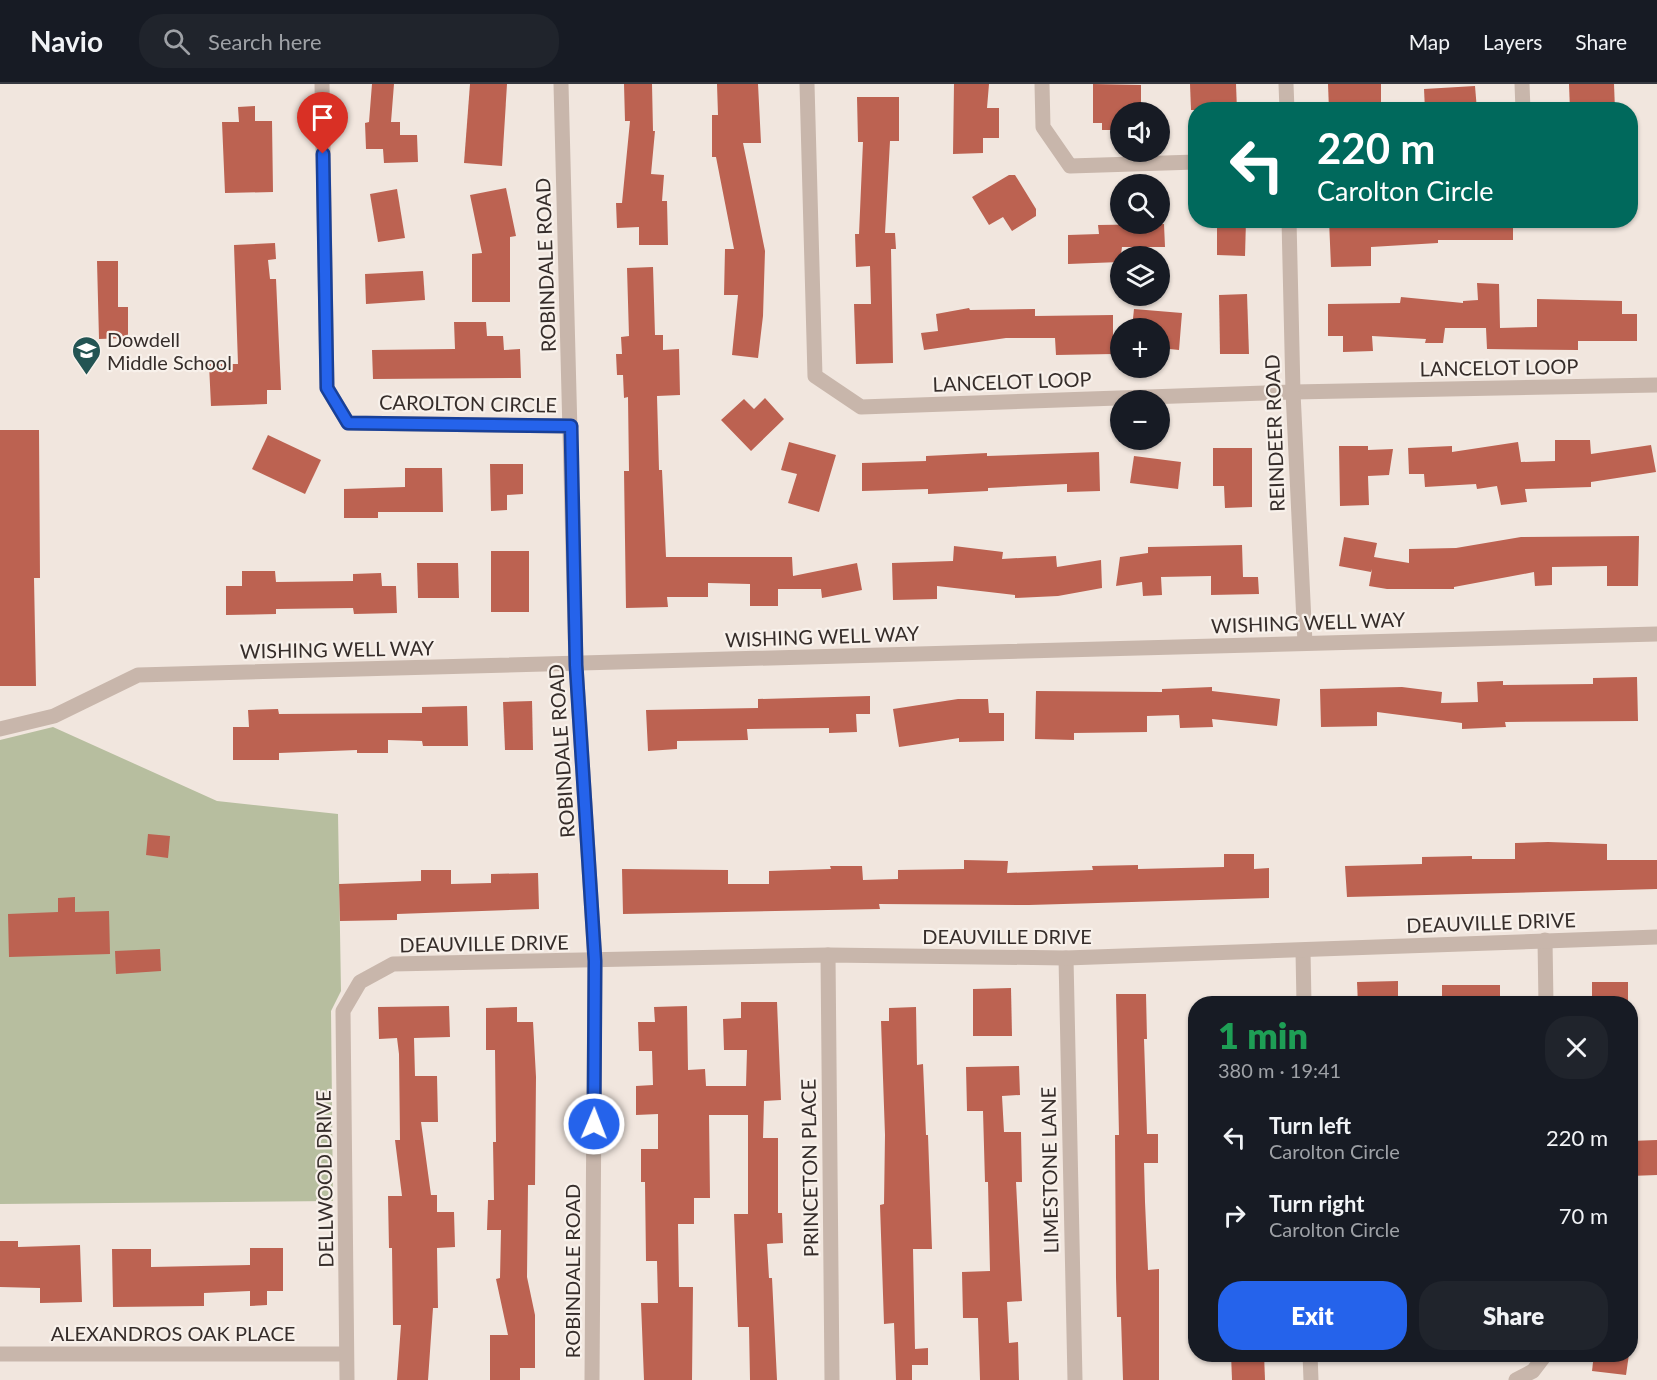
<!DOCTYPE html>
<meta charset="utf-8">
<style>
:root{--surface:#171b24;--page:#20242c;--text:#f1f3f6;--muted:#9ea1a6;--line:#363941;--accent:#2563eb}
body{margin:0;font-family:Lato,sans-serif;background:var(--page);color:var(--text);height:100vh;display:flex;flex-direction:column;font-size:22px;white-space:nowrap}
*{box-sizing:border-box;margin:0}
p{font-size:20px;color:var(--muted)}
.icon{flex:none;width:33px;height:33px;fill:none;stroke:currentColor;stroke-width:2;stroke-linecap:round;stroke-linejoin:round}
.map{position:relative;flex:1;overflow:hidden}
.drawer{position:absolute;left:1188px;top:912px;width:450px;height:366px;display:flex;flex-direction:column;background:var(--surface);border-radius:24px;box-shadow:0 2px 4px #0004}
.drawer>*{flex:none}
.guide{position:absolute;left:1188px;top:18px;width:450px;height:126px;border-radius:24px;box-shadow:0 2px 4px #0004;background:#00695c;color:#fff;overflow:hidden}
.buttons{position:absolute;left:1110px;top:18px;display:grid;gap:12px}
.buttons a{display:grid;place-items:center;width:60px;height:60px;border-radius:50%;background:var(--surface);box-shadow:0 2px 4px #0004;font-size:30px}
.pin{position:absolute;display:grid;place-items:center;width:51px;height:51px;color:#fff;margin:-62px -26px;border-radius:50% 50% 50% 0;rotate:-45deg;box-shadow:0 0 6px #0007}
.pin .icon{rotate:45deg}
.me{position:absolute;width:66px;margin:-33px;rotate:1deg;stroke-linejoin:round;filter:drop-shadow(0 0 4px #0008)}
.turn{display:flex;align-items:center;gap:21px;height:126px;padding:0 30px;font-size:27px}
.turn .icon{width:78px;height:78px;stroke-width:2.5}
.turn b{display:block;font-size:42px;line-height:51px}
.round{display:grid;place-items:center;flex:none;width:63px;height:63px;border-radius:24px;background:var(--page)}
.head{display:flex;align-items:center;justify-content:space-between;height:102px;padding:0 30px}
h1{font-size:36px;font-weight:800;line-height:45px;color:#1e9e55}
.primary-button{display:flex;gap:12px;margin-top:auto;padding:12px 30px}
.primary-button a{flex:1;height:69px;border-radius:24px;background:var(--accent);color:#fff;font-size:24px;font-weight:800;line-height:69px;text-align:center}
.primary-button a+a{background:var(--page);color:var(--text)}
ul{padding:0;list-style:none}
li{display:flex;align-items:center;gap:18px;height:78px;padding:0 30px}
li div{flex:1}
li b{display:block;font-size:22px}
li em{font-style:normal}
header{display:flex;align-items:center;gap:36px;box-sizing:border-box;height:84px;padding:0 30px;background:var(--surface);border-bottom:2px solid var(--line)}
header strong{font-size:28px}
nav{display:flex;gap:33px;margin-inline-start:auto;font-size:21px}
.search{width:420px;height:54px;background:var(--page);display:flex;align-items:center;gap:15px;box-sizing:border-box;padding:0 21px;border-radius:24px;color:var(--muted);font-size:22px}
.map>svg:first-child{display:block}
.green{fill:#b7be9f}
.building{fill:#bc6251}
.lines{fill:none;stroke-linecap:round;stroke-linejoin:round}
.street{stroke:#c8b6ab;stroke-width:15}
.route-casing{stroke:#184099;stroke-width:15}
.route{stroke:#2563eb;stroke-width:10}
.labels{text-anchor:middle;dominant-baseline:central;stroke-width:4.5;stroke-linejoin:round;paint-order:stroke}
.street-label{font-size:20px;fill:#362d2a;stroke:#f8f1eb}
.poi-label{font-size:20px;fill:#362d2a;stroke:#f8f1eb;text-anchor:start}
</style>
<header>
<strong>Navio</strong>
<div class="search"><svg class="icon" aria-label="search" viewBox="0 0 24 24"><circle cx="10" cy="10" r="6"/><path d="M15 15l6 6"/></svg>Search here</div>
<nav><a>Map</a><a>Layers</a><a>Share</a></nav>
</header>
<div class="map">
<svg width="1657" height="1296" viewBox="0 0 1657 1296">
<rect width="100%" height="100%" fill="#f1e6de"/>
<polygon class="green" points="53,643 217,717 338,730 341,907 331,927 333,1117 0,1120 0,656"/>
<g class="building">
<polygon points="372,0 394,0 391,38 400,38 400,51 417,51 418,78 384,79 383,65 366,65 365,39 369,38"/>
<polygon points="470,0 507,0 502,82 464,79"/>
<polygon points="624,0 652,0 653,47 655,47 651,90 664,91 662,117 667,117 668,161 639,161 639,143 617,144 616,119 622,119 630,37 625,37"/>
<polygon points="717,0 758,0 761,59 743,59 765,167 763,232 758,274 732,271 738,211 724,211 725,165 734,165 716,73 712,73 712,31 718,31"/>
<polygon points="954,0 989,0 987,24 999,24 999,54 983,54 983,69 953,70"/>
<polygon points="1093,0 1141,1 1141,28 1120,28 1120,46 1102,46 1102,39 1093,39"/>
<polygon points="1190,0 1236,0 1237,26 1191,26"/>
<polygon points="1328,0 1381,0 1381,22 1329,26"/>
<polygon points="1569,0 1614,0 1615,26 1570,26"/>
<polygon points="1475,2 1477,26 1425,26 1424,5"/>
<polygon points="857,13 899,13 899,57 890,57 885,149 895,149 896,165 891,165 893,279 856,280 854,220 871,220 870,182 856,183 855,150 859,150 863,58 858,58"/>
<polygon points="255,22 255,37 272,37 273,108 225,109 222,38 239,38 238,23"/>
<polygon points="1009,91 1015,91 1036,125 1036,132 1012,147 1003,133 989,141 972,113"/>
<polygon points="506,104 516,152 510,153 510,218 472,218 472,170 482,169 470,111"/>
<polygon points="397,105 405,154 378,158 370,110"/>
<polygon points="1217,136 1246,136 1245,172 1217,171"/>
<polygon points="1329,136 1370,136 1370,142 1425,140 1425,136 1513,136 1513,156 1438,156 1438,159 1371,163 1371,182 1331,183"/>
<polygon points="1164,140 1165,163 1122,163 1120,178 1068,180 1068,151 1099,150 1098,141"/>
<polygon points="275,159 276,175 268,176 270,195 276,195 281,306 267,306 267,320 211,322 209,280 238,280 234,161"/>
<polygon points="97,177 118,177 118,223 128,223 128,254 99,255"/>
<polygon points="653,183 655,251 663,251 663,266 679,265 680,311 657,312 659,386 662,386 666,473 792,473 793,492 857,479 862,506 822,514 821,505 778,505 778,522 750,522 750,500 708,499 708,513 667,513 668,523 626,524 624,387 629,387 628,313 624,314 623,291 617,291 616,270 622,270 621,253 629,252 627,184"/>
<polygon points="423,187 425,216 366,220 365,190"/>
<polygon points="1477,199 1499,200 1500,244 1537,243 1537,215 1622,217 1622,230 1637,230 1637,257 1578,257 1578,266 1487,265 1486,244 1498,244 1445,244 1443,259 1425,259 1426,255 1372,252 1373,267 1343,268 1343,252 1328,252 1328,220 1400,219 1401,213 1463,219 1463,217 1478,216"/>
<polygon points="1247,210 1249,270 1220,270 1219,211"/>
<polygon points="969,224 970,226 1035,225 1035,232 1113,231 1113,270 1056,271 1055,254 1006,254 924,266 921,249 938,247 936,230"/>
<polygon points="1134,225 1182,229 1179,266 1160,264 1160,244 1132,244"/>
<polygon points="454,238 486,238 487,252 503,252 504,266 520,265 521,294 373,295 372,266 455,265"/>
<polygon points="765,314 784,335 751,367 721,336 744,315 754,325"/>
<polygon points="0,346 39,346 40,494 34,494 36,602 0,602"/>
<polygon points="268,351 321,376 305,410 252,385"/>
<polygon points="1555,356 1590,356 1591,370 1651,361 1656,388 1591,398 1591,403 1525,405 1527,418 1501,421 1497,402 1477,405 1476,400 1425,403 1424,390 1409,390 1408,364 1452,362 1452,368 1518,358 1521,378 1555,377"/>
<polygon points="789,358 836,371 819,428 788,419 797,390 781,386"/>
<polygon points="1339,362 1368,362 1368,366 1393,365 1389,391 1368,392 1369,421 1340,422"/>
<polygon points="1213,364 1252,364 1252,423 1225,424 1224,402 1213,402"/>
<polygon points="1099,368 1100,407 1067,408 1067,400 988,404 988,407 928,410 928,405 862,407 862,379 926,377 926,372 987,369 987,372"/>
<polygon points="1134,372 1181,378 1178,405 1130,399"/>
<polygon points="490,380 523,380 523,410 507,411 507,426 491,427"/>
<polygon points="405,384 442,384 443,428 378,428 378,434 344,434 344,405 405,403"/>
<polygon points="1639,452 1638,502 1607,502 1607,482 1552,483 1552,501 1535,502 1534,488 1454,503 1454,505 1387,505 1369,502 1372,485 1371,488 1339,482 1344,453 1377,459 1374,473 1409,479 1409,465 1456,464 1521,453"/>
<polygon points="1242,461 1243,493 1258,493 1259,510 1211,511 1211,492 1161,493 1162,511 1143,512 1142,498 1116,502 1120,473 1148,469 1148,463"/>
<polygon points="954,462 1003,468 1002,475 1056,472 1057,483 1101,476 1102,504 1058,512 1015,514 1015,511 937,502 937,515 893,516 892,479 953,477"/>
<rect x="491" y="467" width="38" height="61"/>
<polygon points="417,479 458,479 459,514 418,514"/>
<polygon points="242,487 275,487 276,498 353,497 353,490 381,489 382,502 396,502 397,529 354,530 353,524 276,525 276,530 226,531 226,502 242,502"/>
<polygon points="1637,593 1638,637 1505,638 1506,643 1462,645 1462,639 1377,628 1377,642 1321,643 1320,605 1402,603 1442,608 1441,619 1478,618 1477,598 1503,597 1503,601 1593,600 1593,594"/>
<polygon points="1212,603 1212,607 1280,615 1277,642 1212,635 1213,643 1180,644 1179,631 1147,632 1147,648 1074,649 1074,656 1035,655 1036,607 1162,608 1162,605"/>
<polygon points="870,612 870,630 856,630 857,648 829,649 829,644 747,645 748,656 677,657 677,665 648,667 646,626 758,624 758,615"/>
<polygon points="958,615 988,615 989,629 1004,629 1004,657 959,658 959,654 899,663 893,625"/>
<polygon points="532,617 533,666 505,666 503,618"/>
<polygon points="467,622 468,662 423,662 422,657 388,656 388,669 357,669 357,666 279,669 279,676 233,676 233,643 249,643 248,626 278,625 279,630 422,629 422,623"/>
<polygon points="148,750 170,752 168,774 146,771"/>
<polygon points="1548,758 1607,760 1607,776 1657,776 1657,805 1347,813 1345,782 1422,780 1422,773 1472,772 1472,775 1515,775 1515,759"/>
<polygon points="1224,770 1254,770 1254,785 1269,784 1269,814 1029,821 879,820 880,825 623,830 622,785 728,786 728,800 769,800 769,787 831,785 830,782 862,782 863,796 898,795 898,786 964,785 964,776 1008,777 1007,789 1093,786 1092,782 1138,781 1138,785 1224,783"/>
<polygon points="421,786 451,786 451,800 491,799 491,790 538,789 539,825 397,830 397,836 340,837 339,800 421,797"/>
<polygon points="75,813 75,828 109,827 110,870 9,873 8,830 58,828 58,814"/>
<polygon points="160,865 161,887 116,890 115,867"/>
<polygon points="1398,897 1398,920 1358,920 1357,898"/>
<rect x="1592" y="898" width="36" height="22"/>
<rect x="1442" y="901" width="58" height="19"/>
<polygon points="1011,904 1012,952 973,952 973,905"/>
<polygon points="1116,910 1146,910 1147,955 1144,955 1147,1050 1158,1050 1158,1079 1144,1079 1145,1118 1148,1186 1159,1185 1159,1296 1123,1296 1121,1233 1117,1233 1116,1194 1115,1051 1119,1051"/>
<polygon points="741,918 777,918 781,1016 764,1017 763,1054 778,1054 778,1129 782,1129 783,1159 767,1160 769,1194 772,1194 777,1296 750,1296 749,1243 738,1243 734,1130 748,1130 748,1031 709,1031 710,1114 694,1114 694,1140 678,1140 679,1203 693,1203 692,1296 644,1296 641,1219 658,1219 657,1177 646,1177 645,1098 641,1098 641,1065 658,1065 658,1030 636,1031 636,1002 653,1001 652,967 639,967 638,938 655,938 654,923 687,922 688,986 705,985 706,1002 746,1002 747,966 724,966 723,935 741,934"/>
<polygon points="449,922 450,953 414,954 415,992 437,992 438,1038 421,1038 431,1111 437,1111 437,1128 454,1128 455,1163 437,1164 438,1224 433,1224 428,1296 397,1296 401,1241 393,1241 392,1164 389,1164 388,1112 402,1112 395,1056 400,1056 399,970 397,954 379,955 378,923"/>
<polygon points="517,923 517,938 533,938 536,993 535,1101 528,1101 527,1193 535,1231 535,1284 520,1284 520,1296 490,1296 490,1251 508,1251 496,1195 500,1194 501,1146 487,1146 488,1116 494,1116 493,1058 496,1058 495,966 486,966 486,924"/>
<polygon points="916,923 917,981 923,980 926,1051 928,1051 932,1165 913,1165 915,1265 928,1264 928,1281 912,1281 912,1296 896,1296 894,1239 884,1240 880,1121 884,1120 885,1051 881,937 889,937 889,924"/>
<polygon points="1019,982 1020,1011 1002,1012 1004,1048 1021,1048 1022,1098 1016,1098 1022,1217 1007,1218 1009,1259 1018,1258 1019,1296 980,1296 978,1234 963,1234 962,1188 990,1187 988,1098 985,1098 983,1027 967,1027 966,983"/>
<polygon points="1657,1056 1657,1091 1630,1092 1630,1057"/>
<polygon points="0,1157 18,1157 18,1163 80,1161 82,1218 40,1219 40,1204 0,1203"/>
<polygon points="250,1164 283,1164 283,1207 267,1207 267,1221 250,1222 250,1207 204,1209 204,1222 113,1223 112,1165 151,1165 151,1183 250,1181"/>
<polygon points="1231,1270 1264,1270 1265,1296 1232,1296"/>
<polygon points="1594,1270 1629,1270 1626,1291 1592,1287"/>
</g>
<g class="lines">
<g class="street">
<polyline points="322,0 327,304 348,339 571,342"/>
<polyline points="561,0 576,581 595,877 592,1296"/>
<polyline points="807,0 815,292 861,323 1293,308 1657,301"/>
<polyline points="1042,0 1043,43 1070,82 1196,78"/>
<polyline points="1286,0 1287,26"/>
<polyline points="1522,0 1523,26"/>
<polyline points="1289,136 1293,308 1305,559"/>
<polyline points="0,645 54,632 138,591 1657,550"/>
<polyline points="1545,856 1546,920"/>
<polyline points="1303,867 1304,920"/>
<polyline points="828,871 832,1296"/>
<polyline points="1066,874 1075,1296"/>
<polyline points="0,1270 346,1270"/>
<polyline points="1310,1270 1311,1296"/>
<polyline points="347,1296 343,927 360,898 393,880 828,871 1066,874 1657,853"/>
<polyline points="1516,1296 1533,1287 1546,1270"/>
</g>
</g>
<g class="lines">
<defs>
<polyline id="route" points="323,70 327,304 348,339 571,342 576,581 595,877 594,1040"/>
</defs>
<use href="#route" class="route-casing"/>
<use href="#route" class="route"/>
</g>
<defs>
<symbol id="school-pin" viewBox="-11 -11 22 30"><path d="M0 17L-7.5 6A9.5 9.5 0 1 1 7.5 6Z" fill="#235453" stroke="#f8f1eb"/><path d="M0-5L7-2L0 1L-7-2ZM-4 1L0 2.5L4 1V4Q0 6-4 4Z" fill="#fff"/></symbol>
</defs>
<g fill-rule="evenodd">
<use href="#school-pin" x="70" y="250" width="33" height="45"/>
</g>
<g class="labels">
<g class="street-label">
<text transform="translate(545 181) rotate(-92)">ROBINDALE ROAD</text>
<text transform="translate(1499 283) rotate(-1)">LANCELOT LOOP</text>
<text transform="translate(1012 297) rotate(-2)">LANCELOT LOOP</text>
<text transform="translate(468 319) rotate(1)">CAROLTON CIRCLE</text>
<text transform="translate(1274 349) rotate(-92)">REINDEER ROAD</text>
<text transform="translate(1308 538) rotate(-2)">WISHING WELL WAY</text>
<text transform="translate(822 552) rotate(-2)">WISHING WELL WAY</text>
<text transform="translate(337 565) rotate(-1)">WISHING WELL WAY</text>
<text transform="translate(561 667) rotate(-94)">ROBINDALE ROAD</text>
<text transform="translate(1491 838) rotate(-2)">DEAUVILLE DRIVE</text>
<text x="1007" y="852">DEAUVILLE DRIVE</text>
<text transform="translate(484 859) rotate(-1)">DEAUVILLE DRIVE</text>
<text transform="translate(809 1084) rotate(-91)">PRINCETON PLACE</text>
<text transform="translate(1049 1086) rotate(-91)">LIMESTONE LANE</text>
<text transform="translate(324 1095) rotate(-91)">DELLWOOD DRIVE</text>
<text transform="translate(572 1187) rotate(-90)">ROBINDALE ROAD</text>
<text x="173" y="1249">ALEXANDROS OAK PLACE</text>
</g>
<g class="poi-label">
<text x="107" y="255">Dowdell<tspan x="107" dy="23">Middle School</tspan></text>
</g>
</g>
</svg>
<div class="buttons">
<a><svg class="icon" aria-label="sound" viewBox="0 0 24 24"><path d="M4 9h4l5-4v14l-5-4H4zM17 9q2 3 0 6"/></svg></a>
<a><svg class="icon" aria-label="search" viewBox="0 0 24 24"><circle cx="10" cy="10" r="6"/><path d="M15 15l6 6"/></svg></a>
<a><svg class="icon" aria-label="layers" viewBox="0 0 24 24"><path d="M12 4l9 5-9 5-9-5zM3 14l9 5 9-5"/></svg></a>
<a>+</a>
<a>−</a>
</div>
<div class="pin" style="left:323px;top:70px;background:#d93025"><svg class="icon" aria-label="arrive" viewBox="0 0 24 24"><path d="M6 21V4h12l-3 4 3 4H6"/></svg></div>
<svg class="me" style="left:594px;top:1040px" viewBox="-20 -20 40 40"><circle r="17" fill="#2563eb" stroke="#fff" stroke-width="3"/><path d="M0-11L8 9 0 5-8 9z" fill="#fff"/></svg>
<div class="guide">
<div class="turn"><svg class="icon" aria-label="left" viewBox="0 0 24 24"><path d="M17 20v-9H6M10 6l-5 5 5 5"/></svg><div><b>220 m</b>Carolton Circle</div></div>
</div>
<section class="drawer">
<div class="head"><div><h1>1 min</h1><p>380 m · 19:41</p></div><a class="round"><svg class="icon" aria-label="close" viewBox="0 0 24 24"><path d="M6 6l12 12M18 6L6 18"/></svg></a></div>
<ul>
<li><svg class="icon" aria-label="left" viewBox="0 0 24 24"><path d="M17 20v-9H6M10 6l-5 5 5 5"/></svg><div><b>Turn left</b><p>Carolton Circle</p></div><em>220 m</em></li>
<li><svg class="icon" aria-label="right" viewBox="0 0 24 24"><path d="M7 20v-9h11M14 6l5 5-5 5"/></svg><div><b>Turn right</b><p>Carolton Circle</p></div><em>70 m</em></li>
</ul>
<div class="primary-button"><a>Exit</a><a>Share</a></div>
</section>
</div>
